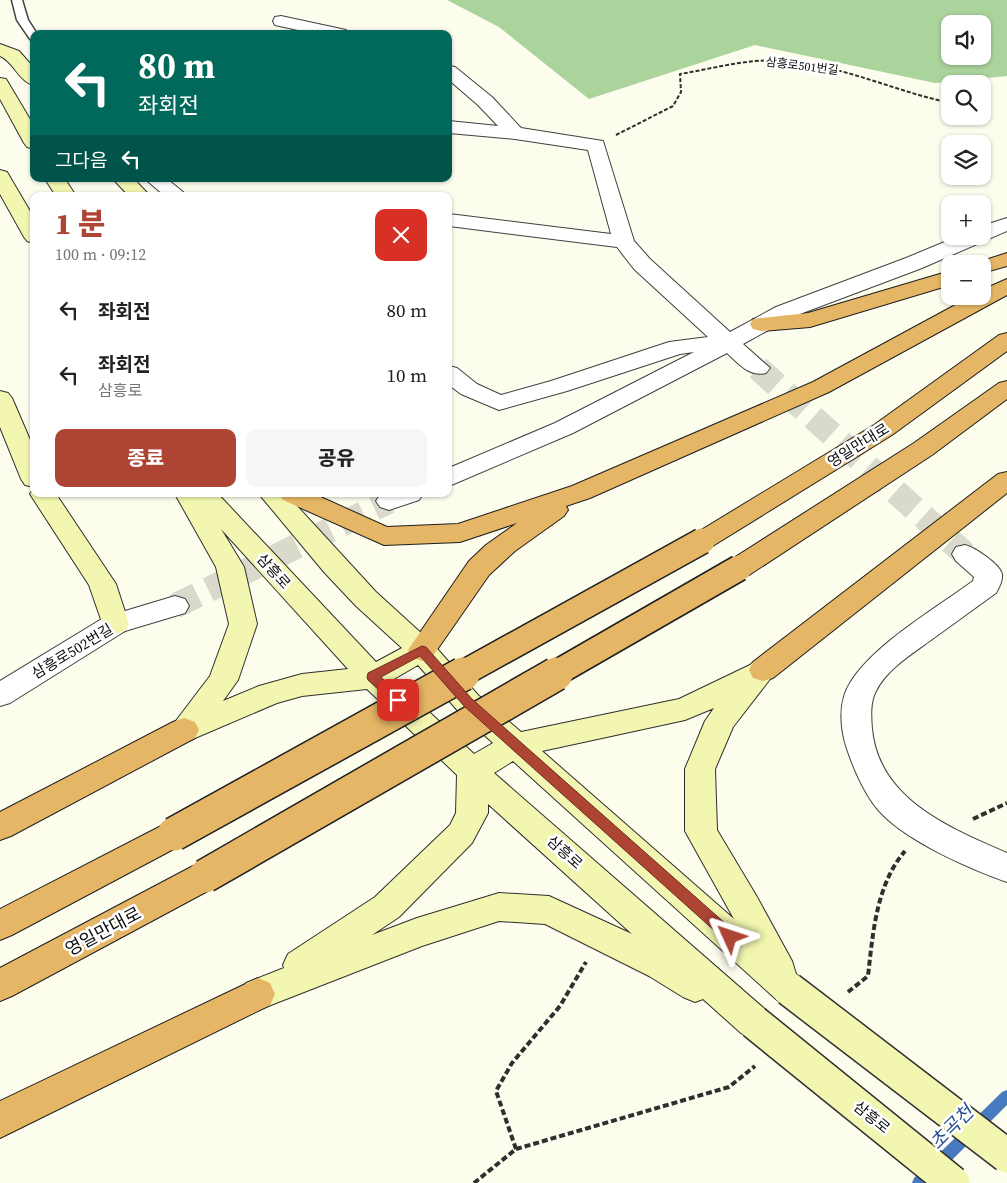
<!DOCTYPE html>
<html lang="ko">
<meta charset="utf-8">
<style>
:root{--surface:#fff;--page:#f6f6f6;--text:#222;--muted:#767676;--accent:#ae4434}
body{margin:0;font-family:"Source Serif 4","Noto Sans KR",serif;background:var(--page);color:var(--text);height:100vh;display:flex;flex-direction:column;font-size:19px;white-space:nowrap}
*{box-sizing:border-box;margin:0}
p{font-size:16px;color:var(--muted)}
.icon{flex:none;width:28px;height:28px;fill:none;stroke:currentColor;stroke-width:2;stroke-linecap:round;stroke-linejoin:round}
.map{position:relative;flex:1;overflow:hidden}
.details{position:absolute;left:30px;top:192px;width:422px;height:305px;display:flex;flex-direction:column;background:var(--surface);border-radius:10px;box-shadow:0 1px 4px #0004}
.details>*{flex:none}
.guide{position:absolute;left:30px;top:30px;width:422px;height:152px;border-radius:10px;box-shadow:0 1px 4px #0004;background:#00695c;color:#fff;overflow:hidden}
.tools{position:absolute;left:941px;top:15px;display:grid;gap:10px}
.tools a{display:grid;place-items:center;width:50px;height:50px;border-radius:10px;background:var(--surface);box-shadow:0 1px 4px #0004;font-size:25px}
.pin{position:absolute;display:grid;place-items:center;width:42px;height:42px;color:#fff;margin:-21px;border-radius:10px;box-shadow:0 2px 8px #0006}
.me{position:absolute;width:55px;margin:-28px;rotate:312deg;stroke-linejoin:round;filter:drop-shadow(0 0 4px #0008)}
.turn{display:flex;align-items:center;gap:18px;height:105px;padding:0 25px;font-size:22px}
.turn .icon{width:65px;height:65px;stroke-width:2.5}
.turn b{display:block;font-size:35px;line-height:42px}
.then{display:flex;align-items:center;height:48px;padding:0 25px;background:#0003;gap:10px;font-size:19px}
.round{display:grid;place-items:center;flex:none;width:52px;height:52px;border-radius:10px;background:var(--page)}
.summary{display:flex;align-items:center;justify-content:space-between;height:85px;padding:0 25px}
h1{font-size:30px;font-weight:800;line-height:38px;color:var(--accent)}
.action{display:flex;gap:10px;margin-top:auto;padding:10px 25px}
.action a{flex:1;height:58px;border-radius:10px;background:var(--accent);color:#fff;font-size:20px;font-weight:800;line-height:58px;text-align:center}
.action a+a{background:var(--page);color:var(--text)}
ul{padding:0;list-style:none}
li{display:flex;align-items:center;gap:15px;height:65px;padding:0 25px}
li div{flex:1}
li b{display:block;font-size:19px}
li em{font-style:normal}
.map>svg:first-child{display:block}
.forest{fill:#abd39c;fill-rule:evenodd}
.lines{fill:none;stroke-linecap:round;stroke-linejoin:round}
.stream{fill:#477abe;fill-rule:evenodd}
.street-tunnel{stroke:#d9d9cc;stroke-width:25;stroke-dasharray:25 12;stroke-linecap:butt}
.lane-casing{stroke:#404040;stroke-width:3}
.street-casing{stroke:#404040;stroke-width:2}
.secondary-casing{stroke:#2f2f2f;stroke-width:2}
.highway-casing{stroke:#1e1e1e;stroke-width:2}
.path-far1{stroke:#2f2f2f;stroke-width:2;stroke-dasharray:4 2;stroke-linecap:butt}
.path{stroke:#2f2f2f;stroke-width:4;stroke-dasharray:6 3;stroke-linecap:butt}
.lane{fill:#fff;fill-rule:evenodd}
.street{fill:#fff;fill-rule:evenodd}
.secondary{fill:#f2f6b0;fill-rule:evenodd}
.highway{fill:#e5b665;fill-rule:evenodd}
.secondary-bridge-casing{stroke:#2f2f2f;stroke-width:36;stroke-linecap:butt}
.highway-bridge-far1-casing{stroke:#1e1e1e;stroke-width:28;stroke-linecap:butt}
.highway-bridge-casing{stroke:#1e1e1e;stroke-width:36;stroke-linecap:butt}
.secondary-bridge{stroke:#f2f6b0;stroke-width:33}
.highway-bridge-far1{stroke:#e5b665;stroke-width:25}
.highway-bridge{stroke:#e5b665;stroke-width:33}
.route{fill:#ae4434;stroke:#712c22}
.labels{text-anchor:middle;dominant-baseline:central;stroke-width:5;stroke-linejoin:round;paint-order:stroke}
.far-street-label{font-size:12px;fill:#0d0d0d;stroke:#fff}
.street-label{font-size:15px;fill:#0d0d0d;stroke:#fff}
.near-street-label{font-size:18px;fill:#0d0d0d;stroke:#fff}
.near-water-label{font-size:19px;font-style:italic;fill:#244e91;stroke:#fff}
</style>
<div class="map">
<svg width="1007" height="1183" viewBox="0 0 1007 1183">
<rect width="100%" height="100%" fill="#fdfdee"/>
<path class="forest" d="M447 0H1007V76L935 83 755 45 589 99 499 27ZM950 24H982V56H950Z"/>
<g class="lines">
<polygon class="stream" points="1007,1090 1007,1105 929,1183 912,1183 914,1178 1002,1092"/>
<g class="street-tunnel">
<polyline points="758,368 965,554"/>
<polyline points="175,606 389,501"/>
</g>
<defs>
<polygon id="lane" points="12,0 22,0 28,20 37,34 34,34 34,40 30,39 17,20"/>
<g id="street">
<polygon points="281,16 346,30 348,34 316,34 275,25 273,21 275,17"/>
<path d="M449 66 455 67 492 97 521 128 603 141 634 241 650 259 730 332 776 307 906 258 959 236H982V226L1007 218V231L922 268 792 317 743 344 770 368 766 373C749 377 739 364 727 353L573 433 449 486V468L555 423 694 352 680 354 567 391 499 410 461 394 449 385V366L457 368 477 384 501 395 551 381 669 342 708 337 634 269 617 247 449 226V214L611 234 588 150 515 139 449 133V121L498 126 478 105 449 80Z"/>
<polygon points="145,179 167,179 188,196 165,196"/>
<polygon points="383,494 423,494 419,500 389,510 380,507 376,501 380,495"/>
<path d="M965 545C974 547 1000 564 1002 574 1003 580 999 588 996 593 974 609 953 624 931 640 912 654 887 669 876 691 870 702 871 717 872 729 879 800 950 828 1007 853V882C970 869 911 843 883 815 867 800 854 770 847 749 840 728 838 702 850 683 874 644 935 609 973 581L974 577 956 561 952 554 956 547Z"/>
<polygon points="175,596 185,599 189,606 185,613 125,631 10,703 0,706 0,681 105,617"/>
</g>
<g id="secondary">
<path d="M0 44 19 51 34 68V85C19 82 14 62 0 56Z"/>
<polygon points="0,78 6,79 34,126 34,149 27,147 24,143 0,99"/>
<polygon points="0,170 7,172 34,218 34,243 27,241 24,237 0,194"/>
<polygon points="45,179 65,179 76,196 56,196"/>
<polygon points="113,179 134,179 150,196 129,196"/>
<polygon points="0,391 8,393 12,398 34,449 34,487 25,485 21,479 0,427"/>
<polygon points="34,488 34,494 56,494 116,584 129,624 125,631 115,634 105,631 89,585 30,494"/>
<path d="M175 494H218L376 662 402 648 356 606 324 572 259 494H286L376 592 432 643 478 695 521 732 679 699 750 665C757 658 765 660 773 662L777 670 733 727 715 769 717 830 757 897 792 961 796 974 801 978 806 989 801 1000 789 1005 777 1000 513 761 494 773 767 1011 772 1022 767 1033 754 1038 741 1033 703 999 695 1002 683 997 649 976 545 924 499 921 422 946 258 1010 246 1005 241 994 246 983 284 968 283 965 288 954 375 897 450 825 456 813 457 775 367 689 302 696 277 703 195 738 184 742 173 738 169 730 210 676 229 624 216 567ZM221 529 348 669 302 674 259 686 223 701 238 680 257 624 244 567ZM418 665 458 711 493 743 474 754 394 679ZM714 708 705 721 685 769V831L734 919 542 751 685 720ZM488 804 632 934 549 896 499 893 417 918 372 935 399 917 472 843 488 813Z"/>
</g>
<g id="highway">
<polygon points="1007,253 1007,266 982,273 982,264 973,264"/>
<polygon points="950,271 950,285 810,327 761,331 753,329 750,324 753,319 808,313"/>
<polygon points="1007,279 1007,295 829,392 590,498 566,506 568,510 564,516 515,551 489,575 432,657 422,661 412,657 408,650 469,561 486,545 517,523 460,542 384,545 283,500 279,494 314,494 387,527 458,524 572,486 813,382 972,296 982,296 982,290"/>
<polygon points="1007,333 1007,351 892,435 711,547 702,550 693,547 689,541 693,535 874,425 999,335"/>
<polygon points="1007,381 1007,399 932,455 749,575 739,577 729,575 725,568 729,561 914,443 999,383"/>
<polygon points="1007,472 1007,493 773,678 763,681 753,678 749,670 753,662 998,474"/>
<polygon points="184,718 195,722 199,730 195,738 11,836 0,840 0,812 173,722"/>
<polygon points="174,821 185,825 190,834 185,843 12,935 0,940 0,909 163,825"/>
<polygon points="205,862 217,866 221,876 217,886 12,996 0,1001 0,968 193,866"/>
<polygon points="258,978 270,983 275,994 270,1005 0,1138 0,1101"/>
</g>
</defs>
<use href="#lane" class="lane-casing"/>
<use href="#street" class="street-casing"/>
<use href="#secondary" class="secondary-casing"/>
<use href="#highway" class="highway-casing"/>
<path class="path-far1" d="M616 135 673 106 681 92 680 74C705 70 731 63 756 61 824 56 885 89 950 103"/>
<g class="path">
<polyline points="973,819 1007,803"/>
<path d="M848 992 868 976C873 933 876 885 905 851"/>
<polyline points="516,1149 496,1091 512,1063 560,1006 586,962"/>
<polyline points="474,1183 516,1149 729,1087 755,1066"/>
</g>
<use href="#lane" class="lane"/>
<use href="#street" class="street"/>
<use href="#secondary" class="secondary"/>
<use href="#highway" class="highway"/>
<defs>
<g id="secondary-bridge">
<polyline points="789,989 1007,1156"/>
<polyline points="754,1022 953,1183"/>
</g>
<g id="highway-bridge-far1">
<polyline points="460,675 702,541"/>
<polyline points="553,675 739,568"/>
</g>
<g id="highway-bridge">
<polyline points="174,834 463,674"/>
<polyline points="205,876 556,674"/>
</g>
</defs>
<use href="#secondary-bridge" class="secondary-bridge-casing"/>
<use href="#highway-bridge-far1" class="highway-bridge-far1-casing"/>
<use href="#highway-bridge" class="highway-bridge-casing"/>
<use href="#secondary-bridge" class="secondary-bridge"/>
<use href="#highway-bridge-far1" class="highway-bridge-far1"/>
<use href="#highway-bridge" class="highway-bridge"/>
</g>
<polygon class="route" points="422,646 426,647 472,699 735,932 738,937 735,941 730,943 726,941 464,706 420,656 381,677 402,697 404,700 402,704 394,704 368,680 367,677 368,673"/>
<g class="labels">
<g class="far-street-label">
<text transform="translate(802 66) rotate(7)">삼흥로501번길</text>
</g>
<g class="street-label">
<text transform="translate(858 445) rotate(-32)">영일만대로</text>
<text transform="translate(274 571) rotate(48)">삼흥로</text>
<text transform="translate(72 651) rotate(-31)">삼흥로502번길</text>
<text transform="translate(565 852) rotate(42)">삼흥로</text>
<text transform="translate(872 1117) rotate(39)">삼흥로</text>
</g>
<g class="near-street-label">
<text transform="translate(103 931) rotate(-28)">영일만대로</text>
</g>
<g class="near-water-label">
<text transform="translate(951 1127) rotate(-45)">초곡천</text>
</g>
</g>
</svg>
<div class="tools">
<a><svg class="icon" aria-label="sound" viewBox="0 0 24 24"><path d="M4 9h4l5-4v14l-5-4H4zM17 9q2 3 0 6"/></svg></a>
<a><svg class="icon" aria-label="search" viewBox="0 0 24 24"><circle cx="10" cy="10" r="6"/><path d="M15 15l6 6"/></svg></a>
<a><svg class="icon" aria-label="layers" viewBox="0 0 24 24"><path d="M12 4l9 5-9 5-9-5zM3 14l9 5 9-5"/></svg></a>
<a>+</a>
<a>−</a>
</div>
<div class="pin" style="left:398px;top:700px;background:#d93025"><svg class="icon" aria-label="arrive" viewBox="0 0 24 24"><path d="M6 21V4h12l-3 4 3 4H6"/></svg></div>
<svg class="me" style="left:730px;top:937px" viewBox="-20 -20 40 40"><path d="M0-17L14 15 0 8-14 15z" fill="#ae4434" stroke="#fff" stroke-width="4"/></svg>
<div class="guide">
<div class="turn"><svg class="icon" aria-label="left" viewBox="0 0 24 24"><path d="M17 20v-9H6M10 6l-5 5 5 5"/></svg><div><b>80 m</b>좌회전</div></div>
<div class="then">그다음<svg class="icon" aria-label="left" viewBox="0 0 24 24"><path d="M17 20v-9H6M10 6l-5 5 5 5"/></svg></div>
</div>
<section class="details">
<div class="summary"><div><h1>1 분</h1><p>100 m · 09:12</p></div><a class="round" style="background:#d93025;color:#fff"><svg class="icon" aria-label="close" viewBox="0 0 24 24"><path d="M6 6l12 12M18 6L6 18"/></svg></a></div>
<ul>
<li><svg class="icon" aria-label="left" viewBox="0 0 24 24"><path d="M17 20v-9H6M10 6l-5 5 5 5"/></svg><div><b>좌회전</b></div><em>80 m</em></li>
<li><svg class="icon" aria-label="left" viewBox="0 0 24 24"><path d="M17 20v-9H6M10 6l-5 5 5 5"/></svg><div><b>좌회전</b><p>삼흥로</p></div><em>10 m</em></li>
</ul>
<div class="action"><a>종료</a><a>공유</a></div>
</section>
</div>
